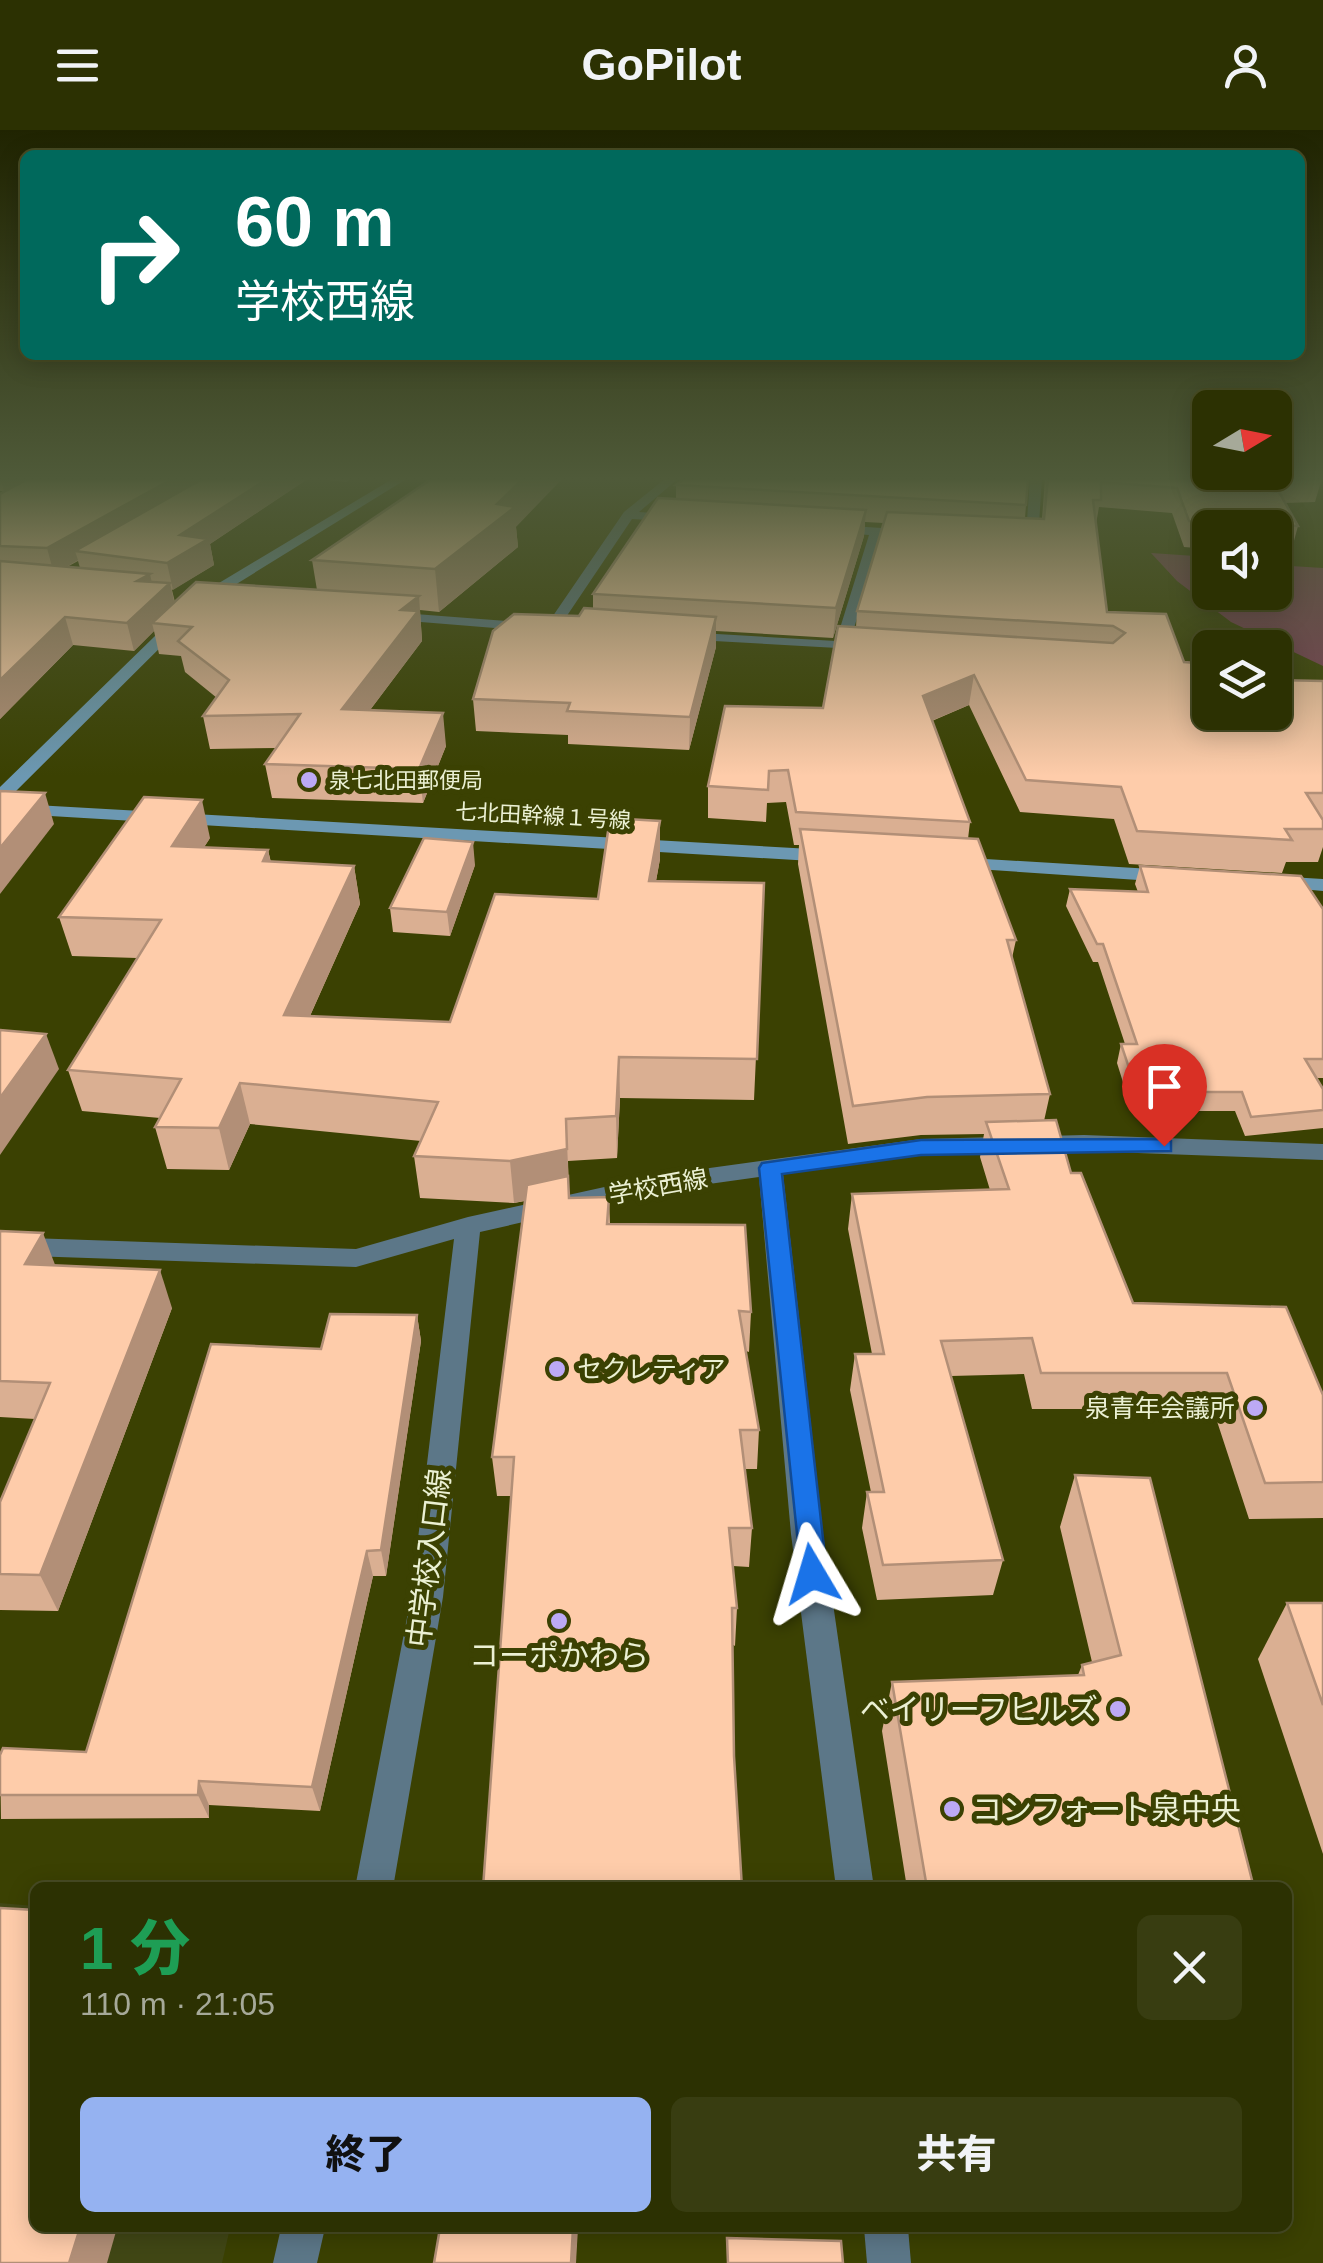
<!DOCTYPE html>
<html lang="ja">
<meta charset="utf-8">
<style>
:root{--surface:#2c3102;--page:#383d11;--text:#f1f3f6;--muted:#a6a999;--line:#484c24;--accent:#95b2f1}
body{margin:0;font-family:Arial,"Noto Sans JP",sans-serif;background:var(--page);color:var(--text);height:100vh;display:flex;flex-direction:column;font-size:38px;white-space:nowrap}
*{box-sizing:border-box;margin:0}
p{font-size:32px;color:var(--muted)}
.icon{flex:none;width:55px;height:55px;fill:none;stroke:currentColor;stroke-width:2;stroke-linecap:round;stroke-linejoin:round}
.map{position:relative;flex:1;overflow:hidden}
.side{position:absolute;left:30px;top:1752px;width:1262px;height:350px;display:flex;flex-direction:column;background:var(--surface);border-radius:15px;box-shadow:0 5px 25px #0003,0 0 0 2px var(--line)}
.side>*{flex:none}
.top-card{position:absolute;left:20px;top:20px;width:1285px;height:210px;border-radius:15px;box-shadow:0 5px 25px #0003,0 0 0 2px var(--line);background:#00695c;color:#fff;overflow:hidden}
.needle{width:65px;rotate:80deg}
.buttons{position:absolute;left:1192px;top:260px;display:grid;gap:20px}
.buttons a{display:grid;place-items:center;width:100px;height:100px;border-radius:15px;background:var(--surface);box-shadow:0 5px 25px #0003,0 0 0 2px var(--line);font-size:50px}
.pin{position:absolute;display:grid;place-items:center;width:85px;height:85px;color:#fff;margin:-102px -42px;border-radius:50% 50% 50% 0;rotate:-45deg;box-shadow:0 0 10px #0007}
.pin .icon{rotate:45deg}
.me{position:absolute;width:110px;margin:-55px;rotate:353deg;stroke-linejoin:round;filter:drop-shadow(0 0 8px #0008)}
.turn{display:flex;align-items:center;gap:35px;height:210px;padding:0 50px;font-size:45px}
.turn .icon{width:130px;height:130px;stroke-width:2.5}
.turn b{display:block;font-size:70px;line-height:85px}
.round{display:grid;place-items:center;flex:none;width:105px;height:105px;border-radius:15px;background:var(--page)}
.head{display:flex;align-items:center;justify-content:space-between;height:170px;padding:0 50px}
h1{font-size:60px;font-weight:800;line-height:75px;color:#1e9e55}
.primary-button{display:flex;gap:20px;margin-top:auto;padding:20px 50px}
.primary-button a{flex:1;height:115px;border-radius:15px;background:var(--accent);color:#111;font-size:40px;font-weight:800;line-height:115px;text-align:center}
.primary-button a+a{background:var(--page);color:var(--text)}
header{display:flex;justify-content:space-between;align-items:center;height:130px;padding:0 50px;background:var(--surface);font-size:45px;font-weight:800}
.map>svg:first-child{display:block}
.built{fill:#414715}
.green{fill:#7d4059}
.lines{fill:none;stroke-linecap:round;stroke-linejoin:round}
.street{fill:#5c7788;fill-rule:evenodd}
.secondary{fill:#6c98b2;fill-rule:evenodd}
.wall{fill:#daaf92;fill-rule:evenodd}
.shaded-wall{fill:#b28f77}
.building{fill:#feccaa;stroke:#b28f77;stroke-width:2.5}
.route{fill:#1a73e8;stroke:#114b97;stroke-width:2.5}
.poi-dot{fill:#bca9f5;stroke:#3b4102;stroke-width:4}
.labels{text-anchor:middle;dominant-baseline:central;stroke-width:10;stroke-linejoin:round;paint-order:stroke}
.far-poi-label{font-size:22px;fill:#ebf0d3;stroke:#3b4102;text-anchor:start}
.far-street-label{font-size:22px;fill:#ebf0d3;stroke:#3b4102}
.street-label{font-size:25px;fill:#ebf0d3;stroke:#3b4102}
.poi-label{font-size:25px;fill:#ebf0d3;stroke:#3b4102;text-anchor:start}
.near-street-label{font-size:30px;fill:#ebf0d3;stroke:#3b4102}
.near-poi-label{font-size:30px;fill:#ebf0d3;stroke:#3b4102}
</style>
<header><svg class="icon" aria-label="menu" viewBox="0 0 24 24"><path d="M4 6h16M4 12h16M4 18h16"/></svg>GoPilot<svg class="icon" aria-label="person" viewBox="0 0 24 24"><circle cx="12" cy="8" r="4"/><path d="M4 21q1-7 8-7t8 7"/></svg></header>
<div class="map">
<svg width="1323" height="2133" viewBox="0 0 1323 2133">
<rect width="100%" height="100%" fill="#3b4102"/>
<polygon class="built" points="0,1773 35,1776 35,2098 230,2098 222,2133 0,2133"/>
<polygon class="green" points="1151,423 1210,427 1210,462 1275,462 1275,435 1323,438 1323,536 1231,492 1177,451"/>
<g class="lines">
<g class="street">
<polygon points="666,348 679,348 639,382 680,385 684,392 632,389 556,502 546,502 544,499 624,382"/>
<polygon points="1030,348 1042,348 1038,409 1019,413 1013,409 1026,405"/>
<polygon points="834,395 914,400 920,404 914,408 881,406 850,512 873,514 873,520 678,509 678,503 683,502 836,511 869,405 830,402"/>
<polygon points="389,482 533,493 540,497 533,501 384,489 384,483"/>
<polygon points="1084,1005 1323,1014 1323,1030 1084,1021 921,1025 783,1044 823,1404 874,1758 836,1758 791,1404 759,1047 659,1061 480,1102 443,1467 393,1758 355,1758 411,1467 454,1109 356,1137 0,1125 0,1107 356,1119 468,1087 659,1045 921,1009"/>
<polygon points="281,2098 325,2098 317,2133 273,2133"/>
<polygon points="864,2098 908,2098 911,2133 867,2133"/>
</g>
<g class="secondary">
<polygon points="394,348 408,348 204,474 6,671 0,672 0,657 194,468"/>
<polygon points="0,673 829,720 838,726 829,732 0,683"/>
<polygon points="953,727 1168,740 1178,746 1168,752 946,737 944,733"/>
<polygon points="1273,746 1323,749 1323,761 1266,756 1266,748"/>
</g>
</g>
<g class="wall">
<path d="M0 348H353L346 352 309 348 210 414 214 435 172 460 175 472 317 460 312 430 516 397 518 417 439 482 420 480 422 511 370 580 446 616 423 673 272 668 265 634 276 618 210 619 203 586 217 568 185 542 181 526 159 524 154 501 134 521 73 515 0 589V364L4 361H0ZM78 431 80 438 67 437Z"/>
<polygon points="1045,348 1322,348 1315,372 1285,373 1298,396 1291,422 1275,422 1275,398 1210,398 1210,419 1184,417 1172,383 1099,377 1096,394 1107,482 1184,532 1210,582 1323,551 1323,717 1318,732 1286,732 1282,743 1129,734 1114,689 1020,682 969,575 932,591 970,692 968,709 1016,810 1012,828 1050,964 1044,991 1133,1173 1323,1265 1323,1388 1249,1389 1213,1279 1032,1279 1024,1244 951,1246 1003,1430 993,1465 877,1470 862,1398 867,1362 871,1362 850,1260 855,1224 872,1224 848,1099 852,1064 990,1060 980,1027 984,1004 921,1005 848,1014 798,734 799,715 794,715 786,672 767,673 766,692 708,688 708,656 823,578 856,497 857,481 884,393 865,392 864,406 833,508 716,501 716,517 689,620 568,614 568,605 476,601 473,569 593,479 593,464 676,369 676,355 1026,375 1025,388 1042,389"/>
<polygon points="660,691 660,729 656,751 764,753 754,970 620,968 617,1028 568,1031 569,1068 609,1067 610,1094 751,1182 749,1222 746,1221 759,1300 757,1339 745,1339 752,1398 749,1437 733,1436 737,1478 735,1516 511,1366 497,1366 492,1327 525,1071 514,1073 420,1068 414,1026 421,1011 250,994 229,1040 167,1039 155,997 160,988 82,981 68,940 137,828 72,826 59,787 210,708 204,717 268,720 271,732 354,736 360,774 310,886 450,892 598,769"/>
<polygon points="475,735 450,806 393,802 390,778"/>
<polygon points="1140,736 1323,779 1323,948 1317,948 1323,959 1323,998 1245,1006 1235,981 1132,981 1117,933 1121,914 1125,914 1098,832 1093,832 1066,776 1070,759 1138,762 1135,754"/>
<polygon points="0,1101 55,1135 172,1178 58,1481 0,1480 0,1372 35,1289 0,1287"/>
<polygon points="417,1185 421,1211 386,1446 373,1446 320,1681 209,1675 209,1688 1,1689 0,1625 86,1622 321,1219"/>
<polygon points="1075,1345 1254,1758 907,1758 882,1601 892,1552 1078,1545 1082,1535 1092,1532 1060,1397"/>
<polygon points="1287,1473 1323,1473 1323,1724 1258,1529"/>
</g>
<g class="shaded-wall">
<polygon points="0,348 27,348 28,350 4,361"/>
<polygon points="174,348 221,348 75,421 78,430 54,444 47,418"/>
<polygon points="269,348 309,348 210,414 214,435 173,460 167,433 180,405"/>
<polygon points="524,348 563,348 516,397 518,417 439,482 435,439"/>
<polygon points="866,380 864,406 833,508 836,478"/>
<polygon points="150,444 155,467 170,453 176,480 152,493 154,501 134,521 127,493 137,451"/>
<polygon points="419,466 422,511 346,612 342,579 401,480"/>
<polygon points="65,487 73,515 0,589 0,550"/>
<polygon points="716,487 716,517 689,620 690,587"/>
<polygon points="974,545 969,575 919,596 923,566"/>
<polygon points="443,583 446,616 423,673 419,639"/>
<polygon points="45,663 54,694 0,764 0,718"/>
<polygon points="202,670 210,708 181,754 172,716"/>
<polygon points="660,691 660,729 649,789 649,751"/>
<polygon points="473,712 475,735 450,806 447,782"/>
<polygon points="268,720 276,758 263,731"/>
<polygon points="354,736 360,774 292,926 284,885"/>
<polygon points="46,904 59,939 0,1025 0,968"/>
<polygon points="619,927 620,968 617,1028 616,986"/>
<polygon points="240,953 250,994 229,1040 219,998"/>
<polygon points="566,989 571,1107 569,1061 514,1073 510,1031"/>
<polygon points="43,1103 57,1140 25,1134"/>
<polygon points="160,1140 172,1178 58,1481 40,1445"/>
<polygon points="417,1185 421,1211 386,1446 381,1420"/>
<polygon points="367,1421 373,1446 320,1681 312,1657"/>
<polygon points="199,1651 209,1675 209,1688 198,1665"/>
<polygon points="80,2098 117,2098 107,2133 69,2133"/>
<polygon points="573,2098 578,2098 576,2133 571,2133"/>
</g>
<g class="building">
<polygon points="30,348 174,348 47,418 0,416 0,364"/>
<polygon points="204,348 269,348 180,405 208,409 167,433 75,421"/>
<polygon points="433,348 524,348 497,374 515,377 435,439 312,430"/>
<polygon points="685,348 1028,348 1026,375 676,355"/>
<polygon points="1048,348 1205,348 1212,354 1279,362 1298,396 1189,391 1177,358 1101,352 1101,370 1093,370 1107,482 1166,484 1184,532 1210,534 1210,582 1275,582 1275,550 1323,551 1323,663 1306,663 1323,690 1323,699 1285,699 1292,710 1137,701 1121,657 1026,650 974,545 923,566 970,692 796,682 788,640 769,641 768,660 708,656 725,576 823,578 838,496 1113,513 1125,503 1113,496 857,481 887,382 1044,389"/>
<polygon points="1264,348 1317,348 1272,349"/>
<polygon points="658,368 866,380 836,478 593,464"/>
<polygon points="0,431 150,444 137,451 170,453 127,493 65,487 0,550"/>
<polygon points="196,452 419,466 401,480 418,481 342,579 443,583 419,639 265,634 300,584 203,586 229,550 178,511 192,497 152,493"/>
<polygon points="584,478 716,487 690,587 567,581 570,573 473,569 493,501 514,484 579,486"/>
<polygon points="0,661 45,663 0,718"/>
<polygon points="144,667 202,670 172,716 268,720 263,731 354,736 284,885 450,892 495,764 598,769 610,688 660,691 649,751 764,753 757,929 619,927 616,986 566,989 567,1019 510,1031 414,1026 438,972 240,953 219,998 155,997 181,949 68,940 161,790 59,787"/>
<polygon points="800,699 978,709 1016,810 1007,810 1050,964 927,967 853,976"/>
<polygon points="424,708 473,712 447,782 390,778"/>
<polygon points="1140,736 1301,746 1323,779 1323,929 1305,929 1323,959 1323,980 1251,987 1242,962 1137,962 1121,914 1137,914 1103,814 1097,814 1070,759 1148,762"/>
<polygon points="0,900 46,904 0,968"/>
<polygon points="1056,990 1071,1043 1081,1043 1133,1173 1286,1177 1323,1265 1323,1352 1265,1353 1227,1243 1041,1243 1032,1208 941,1211 1003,1430 883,1435 867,1362 884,1362 855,1224 884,1224 852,1064 1009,1059 986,992"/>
<polygon points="568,1046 569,1068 609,1067 607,1094 745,1095 751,1182 739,1181 759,1300 740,1300 752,1398 729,1398 737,1478 732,1478 734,1626 742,1758 483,1758 514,1327 492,1327 527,1055"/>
<polygon points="0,1101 43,1103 25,1134 160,1140 40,1445 0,1444 0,1372 50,1253 0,1251"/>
<polygon points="330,1184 417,1185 381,1420 367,1421 312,1657 199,1651 198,1665 0,1665 0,1625 3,1618 86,1622 211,1214 321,1219"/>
<polygon points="1075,1345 1150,1348 1254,1758 927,1758 892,1552 1084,1545 1082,1535 1121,1525"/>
<polygon points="1287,1473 1323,1473 1323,1575"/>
<polygon points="0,1778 35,1780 35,2098 80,2098 69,2133 0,2133"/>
<polygon points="440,2098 573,2098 571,2133 434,2133"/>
<polygon points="727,2108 841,2111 843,2133 728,2133"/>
</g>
<linearGradient id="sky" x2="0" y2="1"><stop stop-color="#202401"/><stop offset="0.54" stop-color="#4f5a39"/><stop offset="1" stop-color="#4f5a39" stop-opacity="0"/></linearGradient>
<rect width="1323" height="646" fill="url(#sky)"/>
<polygon class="route" points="1164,1009 1171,1011 1171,1021 921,1025 782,1044 827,1444 823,1452 812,1456 802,1452 759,1038 762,1033 921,1010"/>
<g class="poi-dot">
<circle cx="309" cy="650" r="10"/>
<circle cx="557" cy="1239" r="10"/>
<circle cx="1255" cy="1278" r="10"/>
<circle cx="559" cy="1491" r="10"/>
<circle cx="1118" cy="1579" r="10"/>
<circle cx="952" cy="1679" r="10"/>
</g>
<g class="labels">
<g class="far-poi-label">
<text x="329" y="650">泉七北田郵便局</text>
</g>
<g class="far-street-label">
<text transform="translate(543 686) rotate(3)">七北田幹線１号線</text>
</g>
<g class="street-label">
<text transform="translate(658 1056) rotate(-10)">学校西線</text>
</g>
<g class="poi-label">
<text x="577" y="1239">セクレティア</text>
<text x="1235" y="1278" text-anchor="end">泉青年会議所</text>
</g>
<g class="near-street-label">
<text transform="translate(429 1428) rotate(-83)">中学校入口線</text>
</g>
<g class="near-poi-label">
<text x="559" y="1525">コーポかわら</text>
<text x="1098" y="1579" text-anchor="end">ベイリーフヒルズ</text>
<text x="972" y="1679" text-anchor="start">コンフォート泉中央</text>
</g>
</g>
</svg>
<div class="buttons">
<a><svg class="needle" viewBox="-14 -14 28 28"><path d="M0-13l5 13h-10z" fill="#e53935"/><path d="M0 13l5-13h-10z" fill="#a6a999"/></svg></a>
<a><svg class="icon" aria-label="sound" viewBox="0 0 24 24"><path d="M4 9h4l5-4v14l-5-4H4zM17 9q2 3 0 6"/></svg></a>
<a><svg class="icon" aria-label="layers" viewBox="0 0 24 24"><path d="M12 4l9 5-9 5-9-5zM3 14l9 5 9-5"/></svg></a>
</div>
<div class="pin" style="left:1164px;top:1016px;background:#d93025"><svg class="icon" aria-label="arrive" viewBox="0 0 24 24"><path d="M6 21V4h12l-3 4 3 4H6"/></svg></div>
<svg class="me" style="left:812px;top:1444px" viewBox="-20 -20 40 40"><path d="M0-17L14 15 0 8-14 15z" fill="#1a73e8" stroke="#fff" stroke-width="4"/></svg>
<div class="top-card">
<div class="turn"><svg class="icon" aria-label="right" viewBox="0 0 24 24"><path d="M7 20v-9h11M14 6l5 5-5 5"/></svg><div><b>60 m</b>学校西線</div></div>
</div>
<section class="side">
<div class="head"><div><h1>1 分</h1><p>110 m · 21:05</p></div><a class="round"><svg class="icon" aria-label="close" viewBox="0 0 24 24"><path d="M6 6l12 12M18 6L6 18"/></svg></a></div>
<div class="primary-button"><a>終了</a><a>共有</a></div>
</section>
</div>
